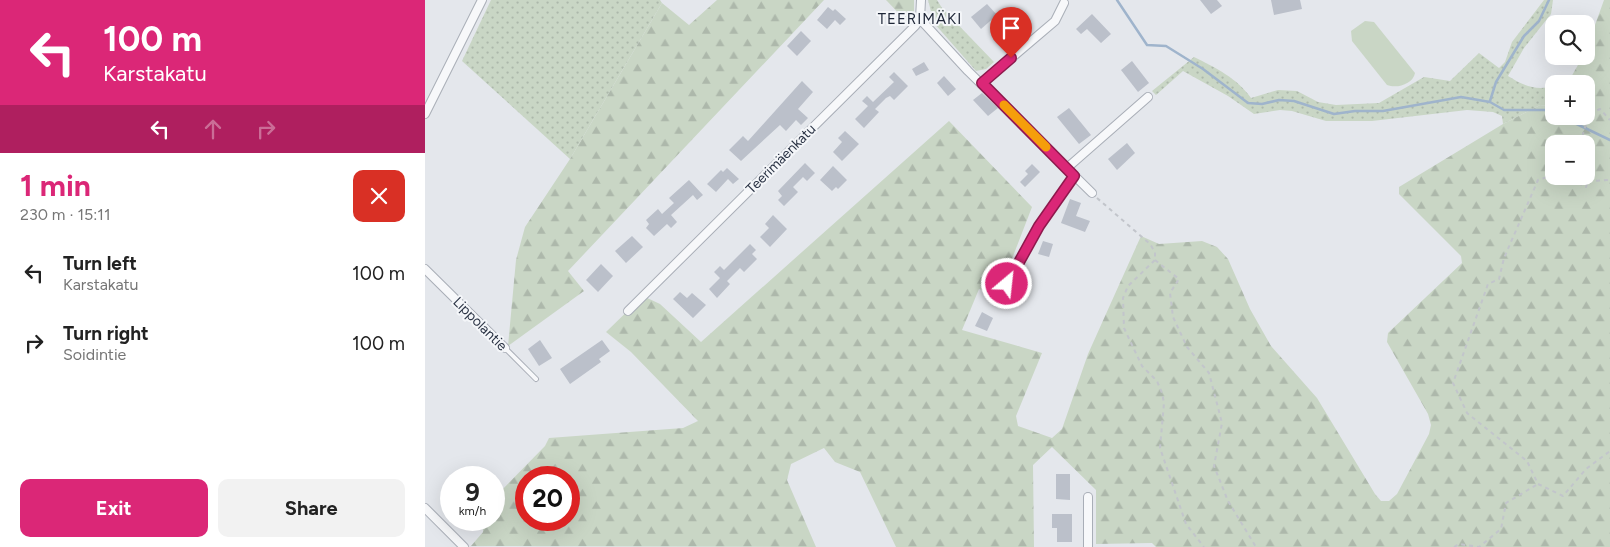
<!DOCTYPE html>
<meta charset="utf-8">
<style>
:root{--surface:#fff;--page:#f2f2f2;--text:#222;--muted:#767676;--accent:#db2777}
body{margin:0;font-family:Figtree,sans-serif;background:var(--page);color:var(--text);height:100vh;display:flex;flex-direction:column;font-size:19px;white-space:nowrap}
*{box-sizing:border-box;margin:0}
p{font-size:16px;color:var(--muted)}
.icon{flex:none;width:28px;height:28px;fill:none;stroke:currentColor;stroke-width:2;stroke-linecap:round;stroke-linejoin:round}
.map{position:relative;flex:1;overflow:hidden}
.sheet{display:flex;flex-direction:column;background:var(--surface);width:425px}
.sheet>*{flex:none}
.banner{background:#db2777;color:#fff;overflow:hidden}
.buttons{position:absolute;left:1120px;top:15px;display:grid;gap:10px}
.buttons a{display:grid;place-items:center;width:50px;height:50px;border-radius:10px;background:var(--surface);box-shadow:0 5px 20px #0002;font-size:25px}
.speed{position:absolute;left:15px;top:466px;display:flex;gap:10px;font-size:25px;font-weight:700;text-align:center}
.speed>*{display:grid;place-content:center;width:65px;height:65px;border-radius:50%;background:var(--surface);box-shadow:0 5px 20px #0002;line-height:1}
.speed small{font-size:12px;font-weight:400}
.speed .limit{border:8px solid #d22;background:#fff;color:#111}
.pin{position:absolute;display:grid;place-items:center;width:42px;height:42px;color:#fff;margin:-51px -21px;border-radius:50% 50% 50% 0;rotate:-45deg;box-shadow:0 0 5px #0007}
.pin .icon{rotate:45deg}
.me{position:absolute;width:55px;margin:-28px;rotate:28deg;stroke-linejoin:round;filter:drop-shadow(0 0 4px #0008)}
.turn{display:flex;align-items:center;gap:18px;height:105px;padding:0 20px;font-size:22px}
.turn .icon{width:65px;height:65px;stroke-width:2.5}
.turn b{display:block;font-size:35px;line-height:42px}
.lanes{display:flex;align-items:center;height:48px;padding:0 20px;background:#0003;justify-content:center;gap:25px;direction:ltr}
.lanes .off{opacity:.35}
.round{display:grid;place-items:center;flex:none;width:52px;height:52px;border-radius:10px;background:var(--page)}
.summary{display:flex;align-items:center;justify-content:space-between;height:85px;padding:0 20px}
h1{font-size:30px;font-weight:700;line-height:38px;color:var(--accent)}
.action{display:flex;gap:10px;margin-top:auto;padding:10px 20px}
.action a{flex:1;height:58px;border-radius:10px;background:var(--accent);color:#fff;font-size:20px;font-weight:700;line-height:58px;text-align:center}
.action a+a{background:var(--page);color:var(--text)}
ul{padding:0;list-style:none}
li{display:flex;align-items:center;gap:15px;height:70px;padding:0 20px}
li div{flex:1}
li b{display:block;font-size:19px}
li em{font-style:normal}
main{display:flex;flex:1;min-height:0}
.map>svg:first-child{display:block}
.grass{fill:url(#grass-dots)}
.forest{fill:url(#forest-firs);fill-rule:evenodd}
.pitch{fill:#c9d6c5}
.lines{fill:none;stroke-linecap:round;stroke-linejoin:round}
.stream{stroke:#9fb4cc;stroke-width:2.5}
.building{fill:#bbc0ca}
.lane-casing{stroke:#a9aeb7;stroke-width:6}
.street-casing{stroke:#a9aeb7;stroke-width:10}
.path{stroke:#c2c5cb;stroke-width:2;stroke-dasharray:4 4;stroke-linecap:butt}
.lane{stroke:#f7f8fa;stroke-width:4}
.street{stroke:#f7f8fa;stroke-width:8}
.route-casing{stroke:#8e194d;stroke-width:12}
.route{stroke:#db2777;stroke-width:9}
.slow{stroke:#f59e0b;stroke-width:9}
.labels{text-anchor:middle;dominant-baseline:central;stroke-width:4;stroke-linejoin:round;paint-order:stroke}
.street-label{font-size:14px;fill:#2b3445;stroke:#f4f6f9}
.neighbourhood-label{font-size:15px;letter-spacing:1px;fill:#1d2536;stroke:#f4f6f9}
</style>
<main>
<section class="sheet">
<div class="banner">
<div class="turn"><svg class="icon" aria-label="left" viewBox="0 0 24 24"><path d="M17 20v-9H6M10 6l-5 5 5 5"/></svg><div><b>100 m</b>Karstakatu</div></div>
<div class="lanes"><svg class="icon" aria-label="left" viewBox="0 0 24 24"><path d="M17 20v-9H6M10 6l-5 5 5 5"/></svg><svg class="icon off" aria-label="ahead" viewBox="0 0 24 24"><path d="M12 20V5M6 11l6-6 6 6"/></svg><svg class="icon off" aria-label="right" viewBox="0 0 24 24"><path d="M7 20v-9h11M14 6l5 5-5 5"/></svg></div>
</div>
<div class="summary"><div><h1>1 min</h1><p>230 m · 15:11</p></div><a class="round" style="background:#d93025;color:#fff"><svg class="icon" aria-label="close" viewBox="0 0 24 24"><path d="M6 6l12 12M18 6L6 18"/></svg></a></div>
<ul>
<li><svg class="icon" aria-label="left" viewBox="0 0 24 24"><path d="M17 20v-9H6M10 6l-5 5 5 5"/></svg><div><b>Turn left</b><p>Karstakatu</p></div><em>100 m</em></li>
<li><svg class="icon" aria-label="right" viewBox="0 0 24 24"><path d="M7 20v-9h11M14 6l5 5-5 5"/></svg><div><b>Turn right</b><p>Soidintie</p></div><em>100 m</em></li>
</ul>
<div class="action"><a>Exit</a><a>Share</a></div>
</section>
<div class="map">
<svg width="1185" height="547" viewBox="0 0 1185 547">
<defs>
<pattern id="grass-dots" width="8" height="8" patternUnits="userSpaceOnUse" patternTransform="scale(1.25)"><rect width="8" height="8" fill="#c9d6c5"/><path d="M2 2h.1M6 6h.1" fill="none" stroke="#adb8ab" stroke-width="1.8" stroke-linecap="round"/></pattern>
<pattern id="forest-firs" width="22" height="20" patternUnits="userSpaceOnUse" patternTransform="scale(1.25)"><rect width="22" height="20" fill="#c9d6c5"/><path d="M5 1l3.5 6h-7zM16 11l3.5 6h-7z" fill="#adb8ab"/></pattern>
</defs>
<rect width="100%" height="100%" fill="#e4e7ec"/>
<g class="grass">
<polygon points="66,0 235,0 237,3 145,159 37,61"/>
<polygon points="503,0 512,0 517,8 569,62 561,69 551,71 509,23"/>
<path d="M1119 0H1128L1126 14 1099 48 1083 76C1099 86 1111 91 1129 86V107L1115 105 1078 124 1077 116 1068 112 1042 110 947 121H901L867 111 855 110 829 114 803 96 758 71 731 95 727 91 769 57C791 68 812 78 826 98L853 90 872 91 893 102 911 105 954 103 999 77 1025 81 1054 53 1074 68 1080 62 1087 42Z"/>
</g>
<g class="forest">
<polygon points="292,0 399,0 143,271 159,291 83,346 91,260 100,227 145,159 237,3 264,25"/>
<polygon points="461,0 489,0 489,13 482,22"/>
<path d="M1179 0H1185V547H731L727 543 671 544V490L627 447 608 465 609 547H471L435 472 410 462 399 448 366 464 362 480 391 547 46 546 58 532V520H69V499L72 495 120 446 124 438 258 428 273 421 206 352 181 332 218 296 235 304 276 342 524 121 607 207 573 295 554 289 537 330 617 353 591 416 593 426 627 438 637 429 663 354 716 236 734 244 777 241 792 247 803 259 825 309 846 346 892 398 950 494 956 501H964L972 494 1004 434 1006 425 1003 414 962 342 963 333 1037 263 1036 256 974 194V187L1078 124 1115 105 1129 107V116H1161V84H1148L1145 79 1158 56H1161V50ZM1129 144H1161V176H1129ZM101 478H144V520H101Z"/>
</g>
<path class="pitch" d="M940 21 949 22 990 73C988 84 972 89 962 85L927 41 926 31Z"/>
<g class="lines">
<g class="stream">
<polyline points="692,0 722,45 741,46 778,69 823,103 837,104 854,100 869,101 909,114 930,111 958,111 1036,97 1065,102 1079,110 1120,110 1129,114"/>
<polyline points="1065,101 1071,82 1099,36 1114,21 1124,0"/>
<polyline points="1135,116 1185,140"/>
</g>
</g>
<g class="building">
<polygon points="775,0 792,0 797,6 786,14"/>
<polygon points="846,0 875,0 877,9 849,15"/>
<polygon points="562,4 572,15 556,29 546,17"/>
<polygon points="403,7 408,11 410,9 421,19 415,25 410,20 402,29 392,20"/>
<polygon points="667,14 686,34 676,43 662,29 656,34 651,29"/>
<polygon points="376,31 386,41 372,56 362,46"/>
<polygon points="707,61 724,83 713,92 696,70"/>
<polygon points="499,62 504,70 491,76 487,69"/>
<polygon points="469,72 483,86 469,100 465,96 461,98 450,109 454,112 439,128 430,119 443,106 437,101 442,96 448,102 469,82 464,77"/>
<polygon points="519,76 531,89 523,96 512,83"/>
<polygon points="377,81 388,92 373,109 383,118 376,125 371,120 361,131 355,125 316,161 304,150 318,136 323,141"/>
<polygon points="557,93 573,108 563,116 548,100"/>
<polygon points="644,108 666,135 654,144 632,117"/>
<polygon points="420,131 434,144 417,161 408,152 417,142 413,138"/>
<polygon points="702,143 710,153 692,170 683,159"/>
<polygon points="380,163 390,173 382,181 378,177 368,187 373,192 359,206 353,200 357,196 353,191"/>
<polygon points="607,164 615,172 600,187 595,182 603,174 600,171"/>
<polygon points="408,166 422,180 413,189 411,187 407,191 395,180"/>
<polygon points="302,168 314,179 308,184 303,179 291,192 282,184 296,170 298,172"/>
<polygon points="264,180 278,195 272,200 268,195 246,215 252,222 246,228 242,224 229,236 221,228 224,224 221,220 233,209 237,214 249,203 244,198"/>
<polygon points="645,199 656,203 651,216 665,221 660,232 636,223"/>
<polygon points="348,215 362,229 345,247 335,237 344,228 340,224"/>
<polygon points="207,236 218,247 201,263 190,251"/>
<polygon points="618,241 628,244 624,257 613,254"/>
<polygon points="325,244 331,250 327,254 332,259 319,272 315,268 302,281 305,284 292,298 284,289 295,278 289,272 295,266 299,270"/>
<polygon points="176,264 188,276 173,292 161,280"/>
<polygon points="255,292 262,298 267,293 281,305 268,318 248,299"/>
<polygon points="557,312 568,318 562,331 550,326"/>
<polygon points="115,340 127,358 114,366 103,349"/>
<polygon points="177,340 185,351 174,359 176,362 145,384 135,369"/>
<polygon points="631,474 645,474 645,500 631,499"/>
<polygon points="627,514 647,514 647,542 632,542 632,528 627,528"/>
</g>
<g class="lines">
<defs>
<g id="lane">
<polyline points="572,304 613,226 649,176"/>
<polyline points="80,348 111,379"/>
</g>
<g id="street">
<polyline points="495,19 543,71 667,193"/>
<polyline points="557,83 630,21 639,3"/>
<polyline points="0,114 57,0"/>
<polyline points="642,168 723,97"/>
<polyline points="0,269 80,348"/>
<polyline points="203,311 490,26 495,19 496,0"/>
<polyline points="0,508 39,547"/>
<polyline points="663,547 663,497"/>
</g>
</defs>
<use href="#lane" class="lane-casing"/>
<use href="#street" class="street-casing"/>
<g class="path">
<polyline points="1159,144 1158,134 1164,114 1175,109 1185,120"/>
<polyline points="1129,175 1113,180 1079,258 1074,279 1063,284 1028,383 1042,413 1102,461 1113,484 1138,496 1161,469 1185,451"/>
<polyline points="1139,176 1161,187 1163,181 1161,165"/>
<polyline points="1163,181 1185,180"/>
<polyline points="672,198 725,244 730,252 730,260 703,286 698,298 699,328 717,366 732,381 737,393 739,403 735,448 761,524 779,547"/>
<polyline points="730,260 754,279 745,293 748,317 762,347 784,373 797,423 789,466 803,501 831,547"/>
<polyline points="1029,547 1034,544 1054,547 1076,529 1081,503 1113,484"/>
</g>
<use href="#lane" class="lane"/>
<use href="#street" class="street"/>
</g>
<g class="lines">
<defs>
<polyline id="route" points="582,284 614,226 649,176 557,83 586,58"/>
</defs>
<use href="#route" class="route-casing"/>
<use href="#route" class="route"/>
<polyline class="slow" points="579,105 621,147"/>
</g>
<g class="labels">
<g class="street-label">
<text transform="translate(356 159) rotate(-45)">Teerimäenkatu</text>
<text transform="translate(55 324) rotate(45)">Lippolantie</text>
</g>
<g class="neighbourhood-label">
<text x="495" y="19">TEERIMÄKI</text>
</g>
</g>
</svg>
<div class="buttons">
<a><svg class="icon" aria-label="search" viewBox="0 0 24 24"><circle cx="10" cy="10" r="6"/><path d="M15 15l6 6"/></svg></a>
<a>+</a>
<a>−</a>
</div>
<div class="speed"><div>9<small>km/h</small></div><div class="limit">20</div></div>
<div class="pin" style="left:586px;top:58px;background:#d93025"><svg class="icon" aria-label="arrive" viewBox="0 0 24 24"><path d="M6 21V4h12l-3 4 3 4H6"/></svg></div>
<svg class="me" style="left:582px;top:284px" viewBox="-20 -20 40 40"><circle r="17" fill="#db2777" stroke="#fff" stroke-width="3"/><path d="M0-11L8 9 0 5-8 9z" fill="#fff"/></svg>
</div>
</main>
